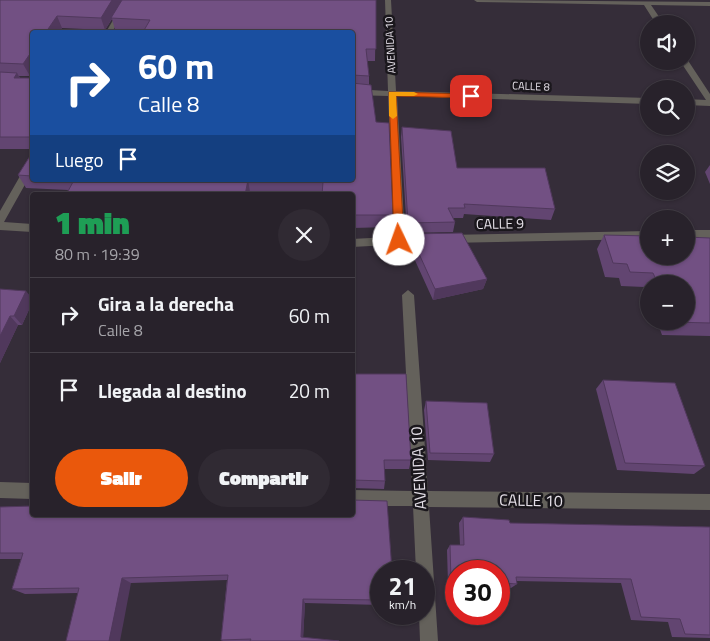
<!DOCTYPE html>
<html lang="es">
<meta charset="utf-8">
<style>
:root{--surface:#28222b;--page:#302a33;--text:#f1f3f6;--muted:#a5a4a9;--line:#443f47;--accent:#ea580c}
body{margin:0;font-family:"Titillium Web",sans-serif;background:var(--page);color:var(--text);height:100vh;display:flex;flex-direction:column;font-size:19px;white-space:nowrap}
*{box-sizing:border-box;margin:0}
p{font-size:16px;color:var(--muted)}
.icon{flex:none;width:28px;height:28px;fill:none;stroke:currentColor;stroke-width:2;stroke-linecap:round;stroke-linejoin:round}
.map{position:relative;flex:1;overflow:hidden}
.sheet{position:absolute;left:30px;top:192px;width:325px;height:325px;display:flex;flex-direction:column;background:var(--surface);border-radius:5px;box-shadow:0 1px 4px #0004,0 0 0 1px var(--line)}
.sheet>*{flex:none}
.hud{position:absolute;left:30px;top:30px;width:325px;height:152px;border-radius:5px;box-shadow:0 1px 4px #0004,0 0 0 1px var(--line);background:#1a4fa0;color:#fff;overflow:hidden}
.fabs{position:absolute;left:640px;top:15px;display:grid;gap:10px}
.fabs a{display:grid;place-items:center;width:55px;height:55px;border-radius:50%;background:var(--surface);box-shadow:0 1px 4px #0004,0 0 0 1px var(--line);font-size:25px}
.speed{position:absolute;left:370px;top:560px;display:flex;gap:10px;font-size:25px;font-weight:700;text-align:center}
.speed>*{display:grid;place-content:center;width:65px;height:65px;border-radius:50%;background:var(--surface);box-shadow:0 1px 4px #0004,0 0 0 1px var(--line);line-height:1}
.speed small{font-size:12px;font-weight:400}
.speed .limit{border:8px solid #d22;background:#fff;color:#111}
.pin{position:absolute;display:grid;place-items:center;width:42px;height:42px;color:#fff;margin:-21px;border-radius:10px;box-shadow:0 2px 8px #0006}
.me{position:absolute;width:55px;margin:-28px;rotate:357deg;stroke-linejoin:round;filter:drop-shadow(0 0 4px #0008)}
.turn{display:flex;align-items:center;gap:18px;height:105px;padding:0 25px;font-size:22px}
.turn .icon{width:65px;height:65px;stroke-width:2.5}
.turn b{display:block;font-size:35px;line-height:42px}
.then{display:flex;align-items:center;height:48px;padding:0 25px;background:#0003;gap:10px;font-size:19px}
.round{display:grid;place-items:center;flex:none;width:52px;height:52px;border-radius:26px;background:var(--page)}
.summary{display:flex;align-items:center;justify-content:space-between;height:85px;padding:0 25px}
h1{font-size:30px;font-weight:800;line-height:38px;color:#1e9e55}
.action{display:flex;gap:10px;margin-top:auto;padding:10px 25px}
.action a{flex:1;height:58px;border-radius:30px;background:var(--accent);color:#fff;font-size:20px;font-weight:800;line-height:58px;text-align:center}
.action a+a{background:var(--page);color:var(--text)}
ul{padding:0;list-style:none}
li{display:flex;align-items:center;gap:15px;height:75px;padding:0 25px;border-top:1px solid var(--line)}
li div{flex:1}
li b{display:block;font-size:19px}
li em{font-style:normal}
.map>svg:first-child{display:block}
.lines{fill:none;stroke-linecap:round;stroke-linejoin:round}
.minor{fill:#64615b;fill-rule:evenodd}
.tertiary{fill:#64615b;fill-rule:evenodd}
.wall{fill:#624571}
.shaded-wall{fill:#50385c}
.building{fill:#725083;stroke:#50385c}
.route{fill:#ea580c;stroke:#983908}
.slow{fill:#f59e0b}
.labels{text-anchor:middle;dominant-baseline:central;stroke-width:5;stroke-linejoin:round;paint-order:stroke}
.far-street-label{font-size:11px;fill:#e4dfe7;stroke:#1a171c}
.street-label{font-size:14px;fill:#e4dfe7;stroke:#1a171c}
.near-street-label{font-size:16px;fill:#e4dfe7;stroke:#1a171c}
</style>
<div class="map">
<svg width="710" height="641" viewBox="0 0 710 641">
<rect width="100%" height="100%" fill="#352d39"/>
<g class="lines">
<g class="minor">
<polygon points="385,0 391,0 396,91 649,98 649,104 397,96 405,239 399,243 395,242 388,96 352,95 352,89 388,91"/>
<polygon points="474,0 710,2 710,6 651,5 664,24 656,24 644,5 477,2"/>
<polygon points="687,59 710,94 710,106 686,105 686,99 706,100 680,61 686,61"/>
<polygon points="408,290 414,295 428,491 710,494 710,510 429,507 438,641 420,641 419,614 424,614 424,571 416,571 413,506 352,506 352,490 412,491 402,295"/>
<polygon points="0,482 32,483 32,499 0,498"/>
</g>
<g class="tertiary">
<polygon points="125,0 131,0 112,32 106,32"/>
<polygon points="32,161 32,172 4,222 32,224 32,232 0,230 0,211 27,164"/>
<rect x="686" y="230" width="24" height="8"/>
<polygon points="649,231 649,239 447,243 441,239 447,235"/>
<polygon points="425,235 431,239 425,243 352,247 352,239"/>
</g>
</g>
<g class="wall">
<polygon points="0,0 376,0 375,61 367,61 369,76 369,85 393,215 392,227 352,228 352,195 250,192 250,195 66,195 68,190 26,188 18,175 32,153 32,180 352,180 352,32 144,31 115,30 112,19 105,30 62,28 59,32 32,32 32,72 30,76 19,76 20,78 32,78 32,149 0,149"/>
<polygon points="402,127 457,168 555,209 551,220 464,214 463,218 453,218 455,222 453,232 407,233 401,137"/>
<polygon points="710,165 710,184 705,172"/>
<polygon points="410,234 487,279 483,289 433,300 408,245"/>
<polygon points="604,235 710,238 710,336 662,335 657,321 686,321 686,284 649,284 649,300 644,287 621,286 619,278 605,277 597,249"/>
<polygon points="0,289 32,298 32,303 22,325 18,325 0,363"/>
<polygon points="352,374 411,460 409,469 384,469 385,481 384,489 352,488"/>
<polygon points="603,380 705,466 694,474 617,470 596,389"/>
<polygon points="426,401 494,454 490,462 428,460 424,410"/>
<polygon points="0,507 381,571 381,605 305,603 303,638 339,641 223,641 221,640 227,580 131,583 78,593 25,594 12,589 21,559 0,559"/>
<polygon points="463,517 510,523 710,527 710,638 672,637 668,622 631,620 621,583 516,581 517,584 511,588 504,588 505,603 500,607 499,607 499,571 456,571 456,585 448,584 447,550 450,545 460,545 459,523"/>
</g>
<g class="shaded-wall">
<polygon points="112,0 123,0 105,30 101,18"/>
<polygon points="57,16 62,28 59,32 46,32"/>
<polygon points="32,51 32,72 30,76 23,64"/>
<polygon points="17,73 24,85 14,78"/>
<polygon points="248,180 250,192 250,195 245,195"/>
<polygon points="487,279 483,289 433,300 435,289"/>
<polygon points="26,291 32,298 32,303 22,325 14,316"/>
<polygon points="10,316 18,325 0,363 0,336"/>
<polygon points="122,578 131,583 120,641 109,641"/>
<polygon points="303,599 305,603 303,640 301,637"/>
</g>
<g class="building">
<polygon points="0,0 112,0 101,18 57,16 46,32 32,32 32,51 23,64 0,63"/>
<polygon points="122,0 376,0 376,49 366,49 369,76 352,75 352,32 143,32 150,20 111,18"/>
<polygon points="0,72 17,73 14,78 32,78 32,137 0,137"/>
<polygon points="352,83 371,85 376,122 389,123 393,215 352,215 352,195 322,195 323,182 262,180 352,180"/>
<polygon points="402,127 451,131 457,168 545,168 555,209 464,204 465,208 448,208 455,222 408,223"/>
<polygon points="32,153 32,176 18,175"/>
<polygon points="74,180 248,180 245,195 66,195"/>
<polygon points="462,233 487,279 435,289 410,234"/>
<polygon points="604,235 649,236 649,256 686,256 686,237 710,238 710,323 673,322 673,321 686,321 686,284 658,284 653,273 630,272 627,264 613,263"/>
<polygon points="0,289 26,291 14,316 10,316 0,336"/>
<polygon points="352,374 406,374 411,460 384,460 385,481 352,480"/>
<polygon points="603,380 675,383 705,466 625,463"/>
<polygon points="426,401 487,403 494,454 430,453"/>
<polygon points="352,500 387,501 392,571 381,571 381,600 303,599 301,637 339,641 250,641 251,639 221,640 228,575 122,578 109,641 66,641 79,588 12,589 23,553 0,553 0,507 32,506 32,515 352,515"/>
<polygon points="463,517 509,520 510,523 710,527 710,635 685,634 680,619 641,617 631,579 516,577 517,584 503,583 505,603 499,603 499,571 456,571 456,580 451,580 450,545 464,545"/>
</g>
<polygon class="route" points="389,92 471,94 475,96 471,98 396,96 404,240 399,243 394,240"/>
<polygon class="slow" points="389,92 414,92 418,94 414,96 396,96 397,116 393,119 389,116"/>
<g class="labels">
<g class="far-street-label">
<text transform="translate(390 45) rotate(-93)">AVENIDA 10</text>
<text transform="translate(531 86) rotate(2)">CALLE 8</text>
</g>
<g class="street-label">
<text transform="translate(500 223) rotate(-1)">CALLE 9</text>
</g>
<g class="near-street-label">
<text transform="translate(418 468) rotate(-93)">AVENIDA 10</text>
<text transform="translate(531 500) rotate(1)">CALLE 10</text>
</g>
</g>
</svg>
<div class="fabs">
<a><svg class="icon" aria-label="sound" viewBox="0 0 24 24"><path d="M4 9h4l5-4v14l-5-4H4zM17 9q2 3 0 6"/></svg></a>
<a><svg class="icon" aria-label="search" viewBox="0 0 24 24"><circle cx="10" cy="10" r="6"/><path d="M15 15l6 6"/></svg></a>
<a><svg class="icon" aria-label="layers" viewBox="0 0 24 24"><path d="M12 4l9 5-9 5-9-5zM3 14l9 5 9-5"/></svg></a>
<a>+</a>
<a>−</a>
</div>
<div class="speed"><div>21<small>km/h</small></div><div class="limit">30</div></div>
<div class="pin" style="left:471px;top:96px;background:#d93025"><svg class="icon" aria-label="arrive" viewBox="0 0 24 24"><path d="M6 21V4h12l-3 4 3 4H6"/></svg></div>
<svg class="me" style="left:399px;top:240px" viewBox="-20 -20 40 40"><circle r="19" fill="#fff"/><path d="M0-13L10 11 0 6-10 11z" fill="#ea580c"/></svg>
<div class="hud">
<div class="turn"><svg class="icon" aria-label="right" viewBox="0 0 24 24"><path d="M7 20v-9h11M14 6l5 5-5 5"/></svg><div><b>60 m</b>Calle 8</div></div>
<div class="then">Luego<svg class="icon" aria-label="arrive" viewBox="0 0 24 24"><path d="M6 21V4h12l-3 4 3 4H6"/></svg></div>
</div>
<section class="sheet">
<div class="summary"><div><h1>1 min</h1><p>80 m · 19:39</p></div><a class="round"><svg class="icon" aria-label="close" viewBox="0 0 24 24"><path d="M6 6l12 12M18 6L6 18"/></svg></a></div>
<ul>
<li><svg class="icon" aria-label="right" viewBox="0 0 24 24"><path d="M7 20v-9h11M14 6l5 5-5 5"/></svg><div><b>Gira a la derecha</b><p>Calle 8</p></div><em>60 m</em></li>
<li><svg class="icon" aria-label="arrive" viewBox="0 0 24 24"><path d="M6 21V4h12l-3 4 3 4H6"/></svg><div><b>Llegada al destino</b></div><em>20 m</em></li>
</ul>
<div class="action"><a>Salir</a><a>Compartir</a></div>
</section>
</div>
